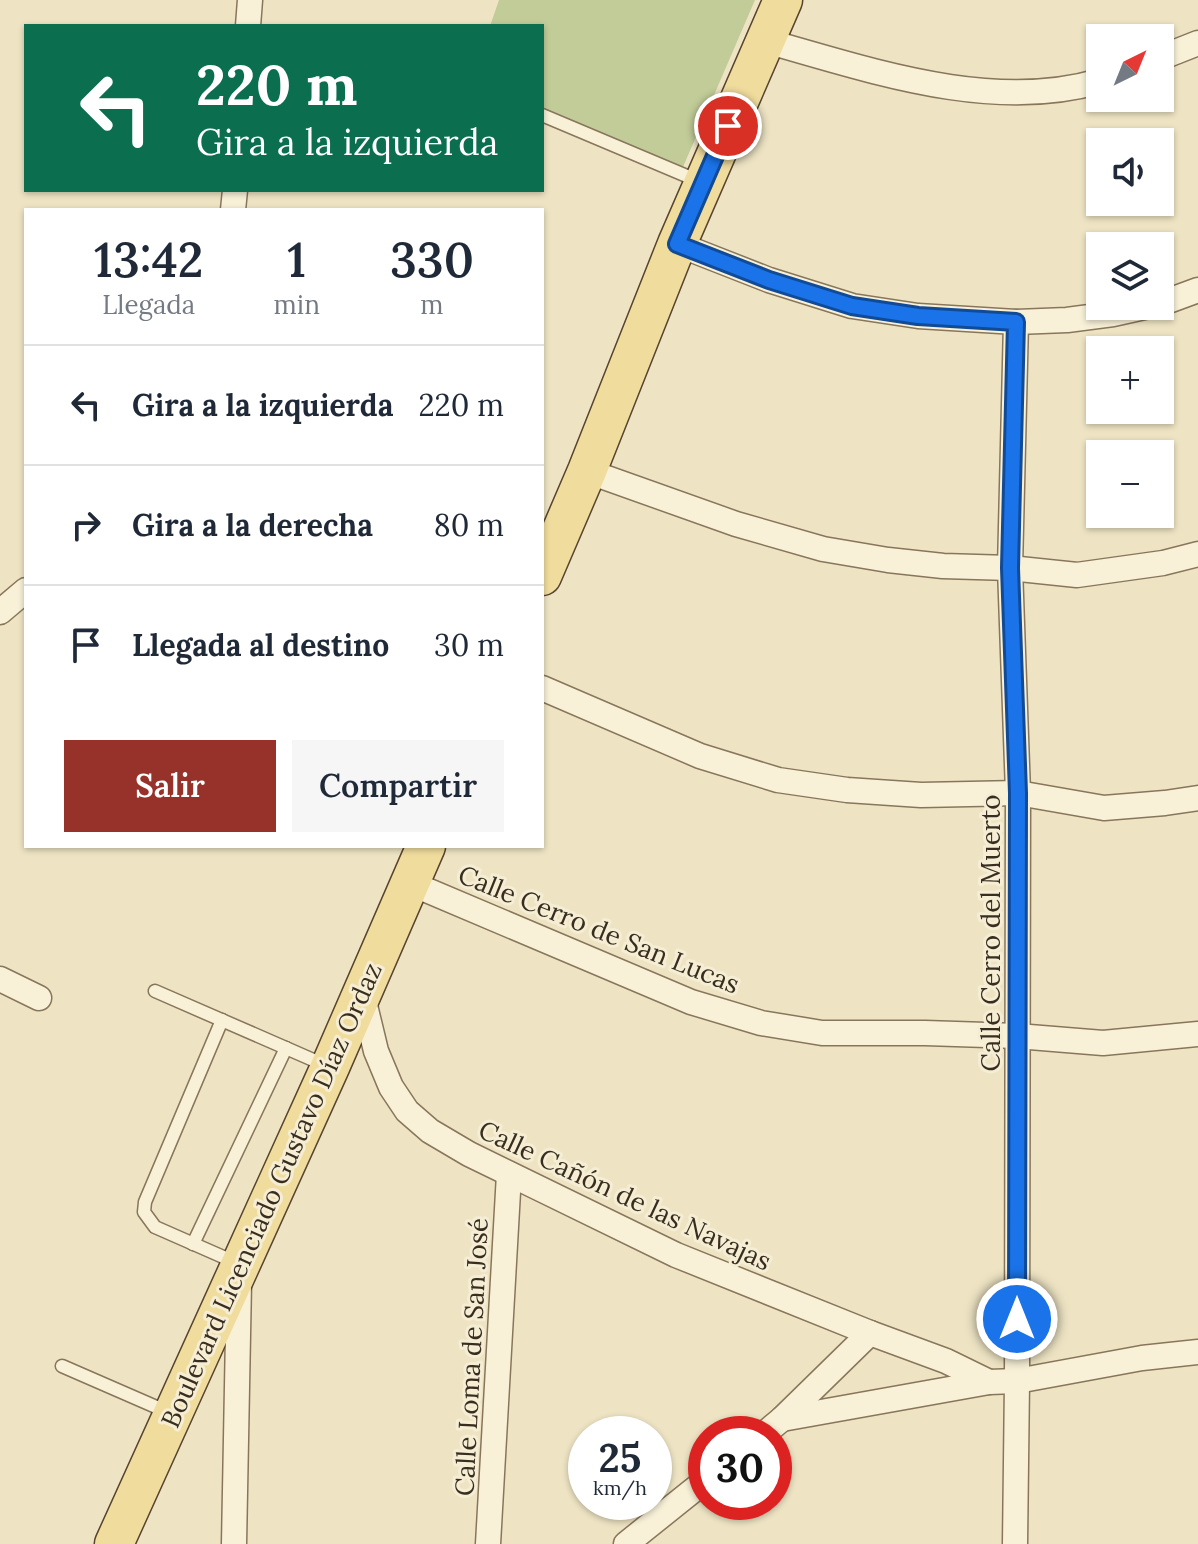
<!DOCTYPE html>
<html lang="es">
<meta charset="utf-8">
<style>
:root{--surface:#fff;--page:#f6f6f7;--text:#1f2937;--muted:#747a83;--line:#e0e1e3;--accent:#97322b}
body{margin:0;font-family:Lora,serif;background:var(--page);color:var(--text);height:100vh;display:flex;flex-direction:column;font-size:30px;white-space:nowrap}
*{box-sizing:border-box;margin:0}
p{font-size:26px;color:var(--muted)}
.icon{flex:none;width:44px;height:44px;fill:none;stroke:currentColor;stroke-width:2;stroke-linecap:round;stroke-linejoin:round}
.map{position:relative;flex:1;overflow:hidden}
.panel{position:absolute;left:24px;top:208px;width:520px;height:640px;display:flex;flex-direction:column;background:var(--surface);border-radius:0px;box-shadow:0 2px 6px #0004}
.panel>*{flex:none}
.banner{position:absolute;left:24px;top:24px;width:520px;height:168px;border-radius:0px;box-shadow:0 2px 6px #0004;background:#0b6e4f;color:#fff;overflow:hidden}
.needle{width:52px;rotate:43deg}
.buttons{position:absolute;left:1086px;top:24px;display:grid;gap:16px}
.buttons a{display:grid;place-items:center;width:88px;height:88px;border-radius:0px;background:var(--surface);box-shadow:0 2px 6px #0004;font-size:40px}
.speed{position:absolute;left:568px;top:1416px;display:flex;gap:16px;font-size:40px;font-weight:700;text-align:center}
.speed>*{display:grid;place-content:center;width:104px;height:104px;border-radius:50%;background:var(--surface);box-shadow:0 2px 6px #0004;line-height:1}
.speed small{font-size:20px;font-weight:400}
.speed .limit{border:12px solid #d22;background:#fff;color:#111}
.pin{position:absolute;display:grid;place-items:center;width:68px;height:68px;color:#fff;margin:-34px;border:4px solid #fff;border-radius:50%;box-shadow:0 2px 8px #0007}
.me{position:absolute;width:88px;margin:-44px;rotate:0deg;stroke-linejoin:round;filter:drop-shadow(0 0 6px #0008)}
.turn{display:flex;align-items:center;gap:28px;height:168px;padding:0 40px;font-size:36px}
.turn .icon{width:104px;height:104px;stroke-width:2.5}
.turn b{display:block;font-size:56px;line-height:68px}
.eta{display:flex;justify-content:space-evenly;align-items:center;height:136px;text-align:center}
.eta b{font-size:48px;font-weight:600;line-height:56px}
.cta{display:flex;gap:16px;margin-top:auto;padding:16px 40px}
.cta a{flex:1;height:92px;border-radius:0px;background:var(--accent);color:#fff;font-size:32px;font-weight:600;line-height:92px;text-align:center}
.cta a+a{background:var(--page);color:var(--text)}
ul{padding:0;list-style:none}
li{display:flex;align-items:center;gap:24px;height:120px;padding:0 40px;border-top:2px solid var(--line)}
li div{flex:1}
li b{display:block;font-size:30px}
li em{font-style:normal}
.map>svg:first-child{display:block}
.green{fill:#c2cc98}
.lines{fill:none;stroke-linecap:round;stroke-linejoin:round}
.lane-casing{stroke:#88765b;stroke-width:15}
.street-casing{stroke:#88765b;stroke-width:27}
.primary-casing{stroke:#56442f;stroke-width:41}
.lane{stroke:#f8f1d8;stroke-width:12}
.street{stroke:#f8f1d8;stroke-width:24}
.primary{stroke:#f0dc9d;stroke-width:38}
.route-casing{stroke:#114b97;stroke-width:20}
.route{stroke:#1a73e8;stroke-width:14}
.labels{text-anchor:middle;dominant-baseline:central;stroke-width:6;stroke-linejoin:round;paint-order:stroke}
.street-label{font-size:26px;fill:#392d1f;stroke:#f5eed4}
</style>
<div class="map">
<svg width="1198" height="1544" viewBox="0 0 1198 1544">
<rect width="100%" height="100%" fill="#eee4c4"/>
<polygon class="green" points="499,0 755,0 683,167 542,110 542,26 490,26"/>
<g class="lines">
<defs>
<g id="lane">
<polyline points="542,115 701,182"/>
<polyline points="155,991 327,1066"/>
<polyline points="222,1020 145,1202 144,1212 155,1227 237,1263"/>
<polyline points="193,1244 286,1048"/>
<polyline points="62,1366 170,1413"/>
</g>
<g id="street">
<polyline points="248,26 250,0"/>
<path d="M766 41C870 70 992 113 1100 81"/>
<polyline points="1160,58 1198,43"/>
<polyline points="233,210 235,190"/>
<polyline points="677,244 769,280 852,306 918,316 1016,322 1067,320 1113,314 1149,306"/>
<polyline points="1160,304 1198,290"/>
<polyline points="587,471 736,524 823,549 888,560 943,566 1010,568 1077,575 1163,563 1198,554"/>
<polyline points="0,612 26,590"/>
<polyline points="542,688 700,756 778,780 847,790 921,795 1018,793 1104,808 1165,803 1198,798"/>
<polyline points="410,883 691,1002 761,1023 822,1033 925,1033 1017,1036 1103,1043 1198,1034"/>
<polyline points="0,979 39,998"/>
<polyline points="362,993 376,1051 391,1087 407,1111 430,1131 469,1154 676,1255 870,1333 946,1361 989,1382"/>
<polyline points="782,1419 989,1382 1017,1381 1142,1358 1198,1352"/>
<polyline points="764,1434 782,1419 870,1333"/>
<polyline points="234,1544 239,1282"/>
<polyline points="488,1544 509,1174"/>
<polyline points="626,1544 706,1480"/>
<polyline points="1015,1544 1017,1381 1018,793 1010,568 1016,322"/>
</g>
<g id="primary">
<polyline points="542,576 587,471 677,244 783,0"/>
<polyline points="114,1544 330,1067 426,846"/>
</g>
</defs>
<use href="#lane" class="lane-casing"/>
<use href="#street" class="street-casing"/>
<use href="#primary" class="primary-casing"/>
<use href="#lane" class="lane"/>
<use href="#street" class="street"/>
<use href="#primary" class="primary"/>
</g>
<g class="lines">
<defs>
<polyline id="route" points="728,126 677,244 769,280 852,306 918,316 1016,322 1010,568 1018,793 1017,1319"/>
</defs>
<use href="#route" class="route-casing"/>
<use href="#route" class="route"/>
</g>
<g class="labels">
<g class="street-label">
<text transform="translate(599 929) rotate(22)">Calle Cerro de San Lucas</text>
<text transform="translate(990 933) rotate(-90)">Calle Cerro del Muerto</text>
<text transform="translate(271 1195) rotate(-66)">Boulevard Licenciado Gustavo Díaz Ordaz</text>
<text transform="translate(625 1195) rotate(25)">Calle Cañón de las Navajas</text>
<text transform="translate(471 1357) rotate(-87)">Calle Loma de San José</text>
</g>
</g>
</svg>
<div class="buttons">
<a><svg class="needle" viewBox="-14 -14 28 28"><path d="M0-13l5 13h-10z" fill="#e53935"/><path d="M0 13l5-13h-10z" fill="#747a83"/></svg></a>
<a><svg class="icon" aria-label="sound" viewBox="0 0 24 24"><path d="M4 9h4l5-4v14l-5-4H4zM17 9q2 3 0 6"/></svg></a>
<a><svg class="icon" aria-label="layers" viewBox="0 0 24 24"><path d="M12 4l9 5-9 5-9-5zM3 14l9 5 9-5"/></svg></a>
<a>+</a>
<a>−</a>
</div>
<div class="speed"><div>25<small>km/h</small></div><div class="limit">30</div></div>
<div class="pin" style="left:728px;top:126px;background:#d93025"><svg class="icon" aria-label="arrive" viewBox="0 0 24 24"><path d="M6 21V4h12l-3 4 3 4H6"/></svg></div>
<svg class="me" style="left:1017px;top:1319px" viewBox="-20 -20 40 40"><circle r="17" fill="#1a73e8" stroke="#fff" stroke-width="3"/><path d="M0-11L8 9 0 5-8 9z" fill="#fff"/></svg>
<div class="banner">
<div class="turn"><svg class="icon" aria-label="left" viewBox="0 0 24 24"><path d="M17 20v-9H6M10 6l-5 5 5 5"/></svg><div><b>220 m</b>Gira a la izquierda</div></div>
</div>
<section class="panel">
<div class="eta">
<div><b>13:42</b><p>Llegada</p></div>
<div><b>1</b><p>min</p></div>
<div><b>330</b><p>m</p></div>
</div>
<ul>
<li><svg class="icon" aria-label="left" viewBox="0 0 24 24"><path d="M17 20v-9H6M10 6l-5 5 5 5"/></svg><div><b>Gira a la izquierda</b></div><em>220 m</em></li>
<li><svg class="icon" aria-label="right" viewBox="0 0 24 24"><path d="M7 20v-9h11M14 6l5 5-5 5"/></svg><div><b>Gira a la derecha</b></div><em>80 m</em></li>
<li><svg class="icon" aria-label="arrive" viewBox="0 0 24 24"><path d="M6 21V4h12l-3 4 3 4H6"/></svg><div><b>Llegada al destino</b></div><em>30 m</em></li>
</ul>
<div class="cta"><a>Salir</a><a>Compartir</a></div>
</section>
</div>
